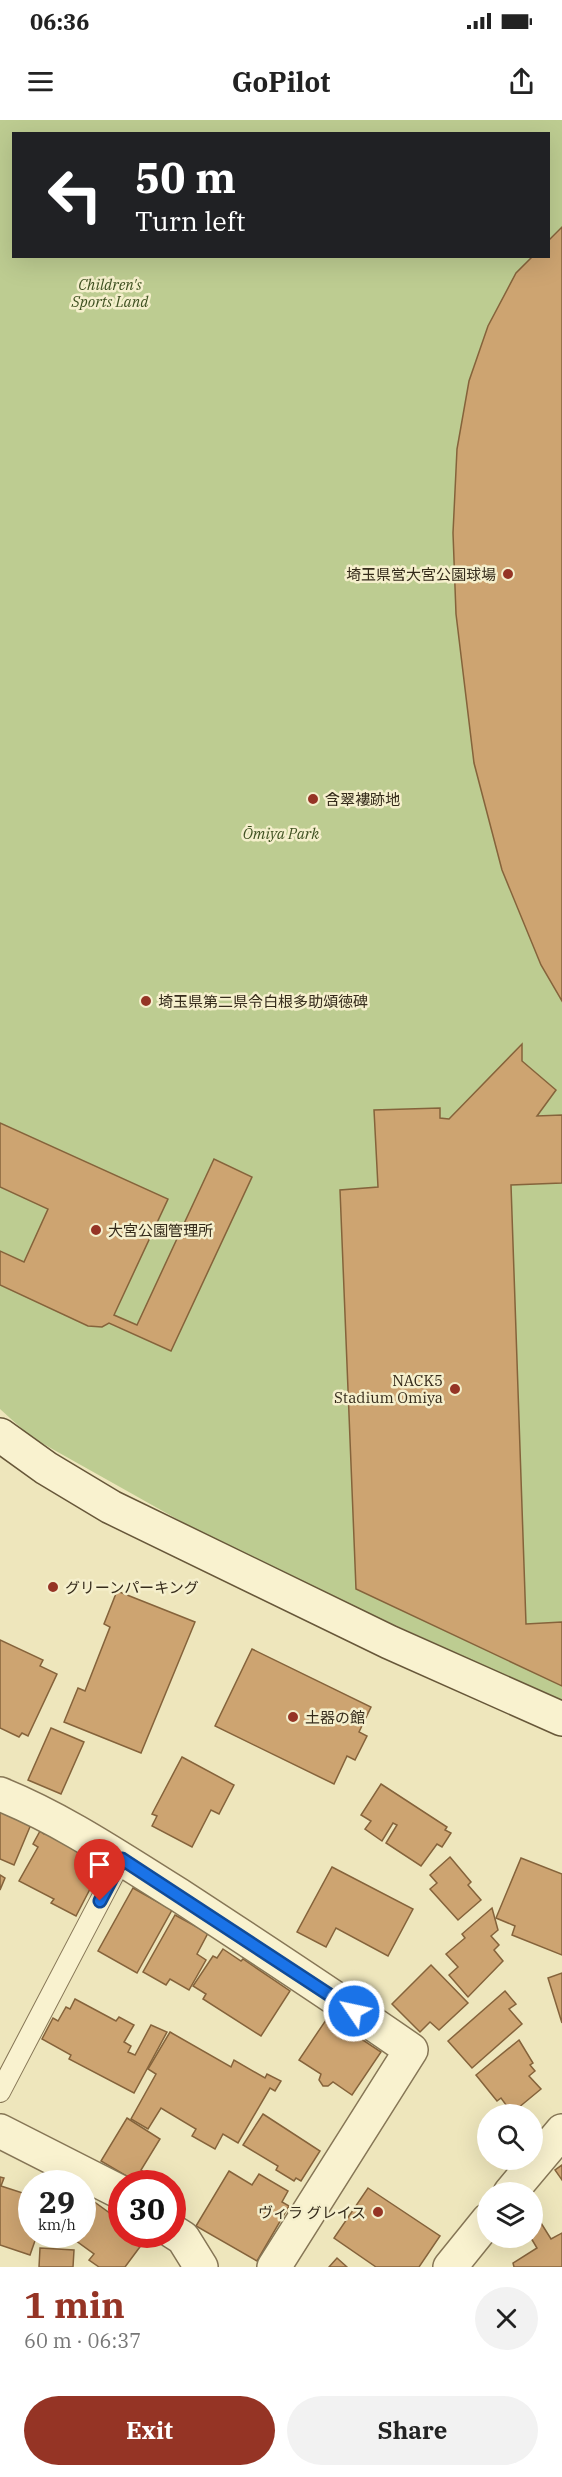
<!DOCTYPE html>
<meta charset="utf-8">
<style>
:root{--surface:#fff;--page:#f2f2f2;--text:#222;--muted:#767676;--accent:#953425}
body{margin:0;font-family:"IBM Plex Serif","Noto Sans JP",serif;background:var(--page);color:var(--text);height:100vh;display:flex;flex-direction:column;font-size:22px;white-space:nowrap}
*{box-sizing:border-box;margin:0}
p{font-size:20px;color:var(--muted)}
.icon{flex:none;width:33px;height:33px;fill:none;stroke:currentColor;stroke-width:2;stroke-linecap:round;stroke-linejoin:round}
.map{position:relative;height:2147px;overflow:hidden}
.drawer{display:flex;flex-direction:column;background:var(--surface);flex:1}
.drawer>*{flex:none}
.hud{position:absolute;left:12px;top:12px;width:538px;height:126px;border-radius:0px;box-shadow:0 6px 24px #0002;background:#202124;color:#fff;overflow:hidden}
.buttons{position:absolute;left:477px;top:1984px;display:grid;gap:12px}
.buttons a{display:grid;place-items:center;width:66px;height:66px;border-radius:50%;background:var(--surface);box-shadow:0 6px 24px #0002;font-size:30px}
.speed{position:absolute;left:18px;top:2050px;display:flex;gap:12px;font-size:30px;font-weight:700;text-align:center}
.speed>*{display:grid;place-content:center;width:78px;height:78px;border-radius:50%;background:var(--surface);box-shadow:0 6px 24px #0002;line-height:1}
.speed small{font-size:15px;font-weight:400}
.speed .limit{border:9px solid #d22;background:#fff;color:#111}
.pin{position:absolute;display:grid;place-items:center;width:51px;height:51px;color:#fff;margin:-62px -26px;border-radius:50% 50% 50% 0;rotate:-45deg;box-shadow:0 0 6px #0007}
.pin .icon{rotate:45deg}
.me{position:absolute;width:66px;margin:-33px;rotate:304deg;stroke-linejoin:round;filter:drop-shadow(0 0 4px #0008)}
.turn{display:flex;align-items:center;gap:21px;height:126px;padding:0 24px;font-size:27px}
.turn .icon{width:78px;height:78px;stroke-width:2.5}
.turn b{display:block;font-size:42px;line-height:51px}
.round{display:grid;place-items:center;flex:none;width:63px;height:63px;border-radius:32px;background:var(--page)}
.summary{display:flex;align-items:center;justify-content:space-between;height:102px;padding:0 24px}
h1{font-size:36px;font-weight:700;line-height:45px;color:var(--accent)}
.primary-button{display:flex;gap:12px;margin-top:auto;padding:12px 24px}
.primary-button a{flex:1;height:69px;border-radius:36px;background:var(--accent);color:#fff;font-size:24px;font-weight:700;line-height:69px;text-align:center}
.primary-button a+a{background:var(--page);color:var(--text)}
.status{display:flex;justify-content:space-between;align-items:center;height:42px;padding:0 30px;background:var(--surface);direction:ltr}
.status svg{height:16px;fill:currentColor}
header{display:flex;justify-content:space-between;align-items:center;height:78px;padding:0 24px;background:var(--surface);font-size:27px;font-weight:700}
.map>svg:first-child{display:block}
.green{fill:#bdcc91;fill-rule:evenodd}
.building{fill:#cda471;stroke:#85633b;stroke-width:1.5}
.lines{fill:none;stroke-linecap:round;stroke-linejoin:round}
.lane-casing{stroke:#867656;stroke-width:22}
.street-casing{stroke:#867656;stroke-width:36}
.secondary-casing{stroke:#675739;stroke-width:36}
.lane{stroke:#f9f2cf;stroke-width:20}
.street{stroke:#f9f2cf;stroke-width:33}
.secondary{stroke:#f9f2cf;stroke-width:33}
.route-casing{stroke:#114b97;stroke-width:15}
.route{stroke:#1a73e8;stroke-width:10}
.poi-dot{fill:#953425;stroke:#f5efcc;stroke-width:2}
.labels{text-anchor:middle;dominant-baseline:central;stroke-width:5;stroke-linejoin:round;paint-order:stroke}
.park-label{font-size:15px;font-style:italic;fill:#3f5121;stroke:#f5efcc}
.poi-label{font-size:15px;fill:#352b1b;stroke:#f5efcc;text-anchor:start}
</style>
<div class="status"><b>06:36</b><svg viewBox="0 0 49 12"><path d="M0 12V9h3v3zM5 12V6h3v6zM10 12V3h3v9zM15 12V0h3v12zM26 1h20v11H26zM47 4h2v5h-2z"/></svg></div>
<header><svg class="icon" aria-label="menu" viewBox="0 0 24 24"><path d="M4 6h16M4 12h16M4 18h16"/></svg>GoPilot<svg class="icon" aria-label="share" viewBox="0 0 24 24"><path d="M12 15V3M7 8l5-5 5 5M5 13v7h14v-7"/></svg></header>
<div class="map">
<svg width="562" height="2147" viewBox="0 0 562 2147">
<rect width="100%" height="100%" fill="#eee6bc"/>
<path class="green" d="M0 0H562V1581L241 1435 31 1317 0 1289ZM14 14H549V136H14Z"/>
<g class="building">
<polygon points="562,107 562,881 541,845 502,750 474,643 456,494 453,413 457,329 469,261 488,206 516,153 533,136 549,136 549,120"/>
<polygon points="522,924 522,941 556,970 537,996 562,995 562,1063 511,1065 526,1504 562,1502 562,1566 356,1469 340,1070 378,1067 374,990 440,988 440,998 449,999"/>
<polygon points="0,1003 168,1079 114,1195 137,1205 214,1039 252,1057 171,1231 109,1203 102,1207 88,1206 0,1165 0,1131 24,1142 48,1089 0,1067"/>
<polygon points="117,1471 195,1502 141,1633 64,1602 78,1568 85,1571 110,1507 104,1504"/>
<polygon points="0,1520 43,1540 40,1546 57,1554 28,1616 22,1613 19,1617 0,1608"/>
<polygon points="252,1529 371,1587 359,1612 367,1616 355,1640 347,1636 334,1664 215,1606"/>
<polygon points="51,1608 84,1622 61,1674 28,1660"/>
<polygon points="182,1637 234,1665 219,1694 211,1690 192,1727 152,1706 157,1696 152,1694"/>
<polygon points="381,1664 447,1707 445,1710 451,1713 442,1727 437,1724 421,1746 386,1723 397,1705 393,1703 382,1721 365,1709 371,1701 361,1695"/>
<polygon points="0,1690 32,1702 14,1745 0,1739"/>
<polygon points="40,1711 44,1714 46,1711 104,1742 76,1796 51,1783 54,1779 19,1761 38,1727 33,1724"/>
<polygon points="450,1737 471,1762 468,1765 481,1780 458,1800 430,1769 437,1763 430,1755"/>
<polygon points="521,1738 562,1754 562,1835 512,1815 515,1806 496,1798"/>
<polygon points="332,1747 413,1789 388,1836 336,1808 326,1827 297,1812"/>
<polygon points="0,1755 5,1758 0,1770"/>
<polygon points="133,1768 172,1790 137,1853 98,1831"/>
<polygon points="492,1788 498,1810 491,1816 499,1825 494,1830 503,1841 468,1877 449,1855 458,1847 446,1834 465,1818 462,1814"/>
<polygon points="175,1795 208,1813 197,1834 206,1840 189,1870 170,1859 166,1865 143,1852"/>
<polygon points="223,1829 241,1841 243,1839 290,1871 261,1916 203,1879 206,1874 193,1866 213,1836 217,1838"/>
<polygon points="431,1845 468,1883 439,1910 430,1902 420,1912 392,1884"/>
<polygon points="562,1853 562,1903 548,1858"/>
<polygon points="505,1871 516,1884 509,1889 522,1904 472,1948 448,1921"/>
<polygon points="75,1879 116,1901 119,1897 134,1905 124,1922 131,1926 128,1932 135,1935 151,1905 167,1912 134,1973 69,1939 71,1935 42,1919 53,1898 58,1901 66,1887 70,1889"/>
<polygon points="328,1897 381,1932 352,1975 333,1962 328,1966 323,1966 319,1960 321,1954 299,1940"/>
<polygon points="170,1912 231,1947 234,1940 265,1958 267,1954 281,1961 275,1971 270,1968 238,2023 223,2014 215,2029 192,2016 196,2009 161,1988 148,2009 131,1999 156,1954 148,1949"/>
<polygon points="519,1920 533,1943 530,1945 535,1951 529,1956 541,1969 512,1993 501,1978 497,1981 476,1955"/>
<polygon points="263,1994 320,2031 301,2061 296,2058 294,2061 276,2050 278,2046 243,2025"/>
<polygon points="127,1998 160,2019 141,2050 147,2054 140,2064 101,2041"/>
<polygon points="562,2045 562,2060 555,2050"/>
<polygon points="229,2051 252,2065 259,2054 288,2071 282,2082 289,2086 257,2141 196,2106"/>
<polygon points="0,2057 4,2058 1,2066 32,2076 32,2115 37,2115 30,2135 0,2125"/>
<polygon points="368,2068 440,2116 419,2147 376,2147 334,2118"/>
<polygon points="82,2073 122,2102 122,2115 139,2115 145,2120 125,2147 99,2147 89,2140 94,2134 68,2115 82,2115"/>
<polygon points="541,2103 551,2119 562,2113 562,2147 514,2147 513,2143 537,2128 531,2118 532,2108"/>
<polygon points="40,2128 74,2130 73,2147 39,2147"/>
<polygon points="337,2138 347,2147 329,2147"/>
</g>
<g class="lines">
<defs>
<polyline id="lane" points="0,1972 122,1739"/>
<g id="street">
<path d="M0 1674C64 1700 121 1739 179 1775 257 1826 335 1877 411 1930L274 2147"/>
<polyline points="0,2011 122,2073"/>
<polyline points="510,2073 562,2011"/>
<polyline points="172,2111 183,2118 201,2147"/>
<polyline points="450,2147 488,2100"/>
</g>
<polyline id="secondary" points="0,1315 46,1348 111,1387 389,1522 562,1599"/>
</defs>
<use href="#lane" class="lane-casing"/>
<use href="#street" class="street-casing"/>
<use href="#secondary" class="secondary-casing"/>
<use href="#lane" class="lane"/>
<use href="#street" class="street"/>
<use href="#secondary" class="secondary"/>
</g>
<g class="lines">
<defs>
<polyline id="route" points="100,1781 122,1739 354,1891"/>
</defs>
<use href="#route" class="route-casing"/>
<use href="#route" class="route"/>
</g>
<g class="poi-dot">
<circle cx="508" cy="454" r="6"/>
<circle cx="313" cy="679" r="6"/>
<circle cx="146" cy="881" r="6"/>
<circle cx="96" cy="1110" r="6"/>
<circle cx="455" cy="1269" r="6"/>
<circle cx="53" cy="1467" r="6"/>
<circle cx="293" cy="1597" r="6"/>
<circle cx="378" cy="2092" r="6"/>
</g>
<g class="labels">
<g class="park-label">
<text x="110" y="164">Children's<tspan x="110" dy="17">Sports Land</tspan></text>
<text x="281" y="713">Ōmiya Park</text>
</g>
<g class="poi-label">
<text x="496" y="454" text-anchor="end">埼玉県営大宮公園球場</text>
<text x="325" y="679">含翠褸跡地</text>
<text x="158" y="881">埼玉県第二県令白根多助頌徳碑</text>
<text x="108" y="1110">大宮公園管理所</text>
<text x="443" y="1260" text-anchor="end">NACK5<tspan x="443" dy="17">Stadium Omiya</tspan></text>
<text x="65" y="1467">グリーンパーキング</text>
<text x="305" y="1597">土器の館</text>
<text x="366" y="2092" text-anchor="end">ヴィラ グレイス</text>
</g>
</g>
</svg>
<div class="buttons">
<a><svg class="icon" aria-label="search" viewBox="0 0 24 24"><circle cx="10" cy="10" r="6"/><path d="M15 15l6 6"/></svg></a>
<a><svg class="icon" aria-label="layers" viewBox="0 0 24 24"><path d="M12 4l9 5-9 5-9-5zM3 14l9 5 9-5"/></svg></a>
</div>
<div class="speed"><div>29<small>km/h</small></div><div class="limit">30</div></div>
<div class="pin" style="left:100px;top:1781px;background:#d93025"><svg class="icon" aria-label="arrive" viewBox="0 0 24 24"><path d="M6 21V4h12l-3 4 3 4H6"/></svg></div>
<svg class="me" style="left:354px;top:1891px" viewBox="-20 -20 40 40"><circle r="17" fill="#1a73e8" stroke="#fff" stroke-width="3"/><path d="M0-11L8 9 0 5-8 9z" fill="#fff"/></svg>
<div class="hud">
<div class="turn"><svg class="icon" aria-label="left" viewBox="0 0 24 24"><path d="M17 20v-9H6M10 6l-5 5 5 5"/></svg><div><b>50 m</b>Turn left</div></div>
</div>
</div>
<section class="drawer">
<div class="summary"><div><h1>1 min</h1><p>60 m · 06:37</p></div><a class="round"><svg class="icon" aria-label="close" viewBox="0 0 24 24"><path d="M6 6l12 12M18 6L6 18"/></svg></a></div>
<div class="primary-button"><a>Exit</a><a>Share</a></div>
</section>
